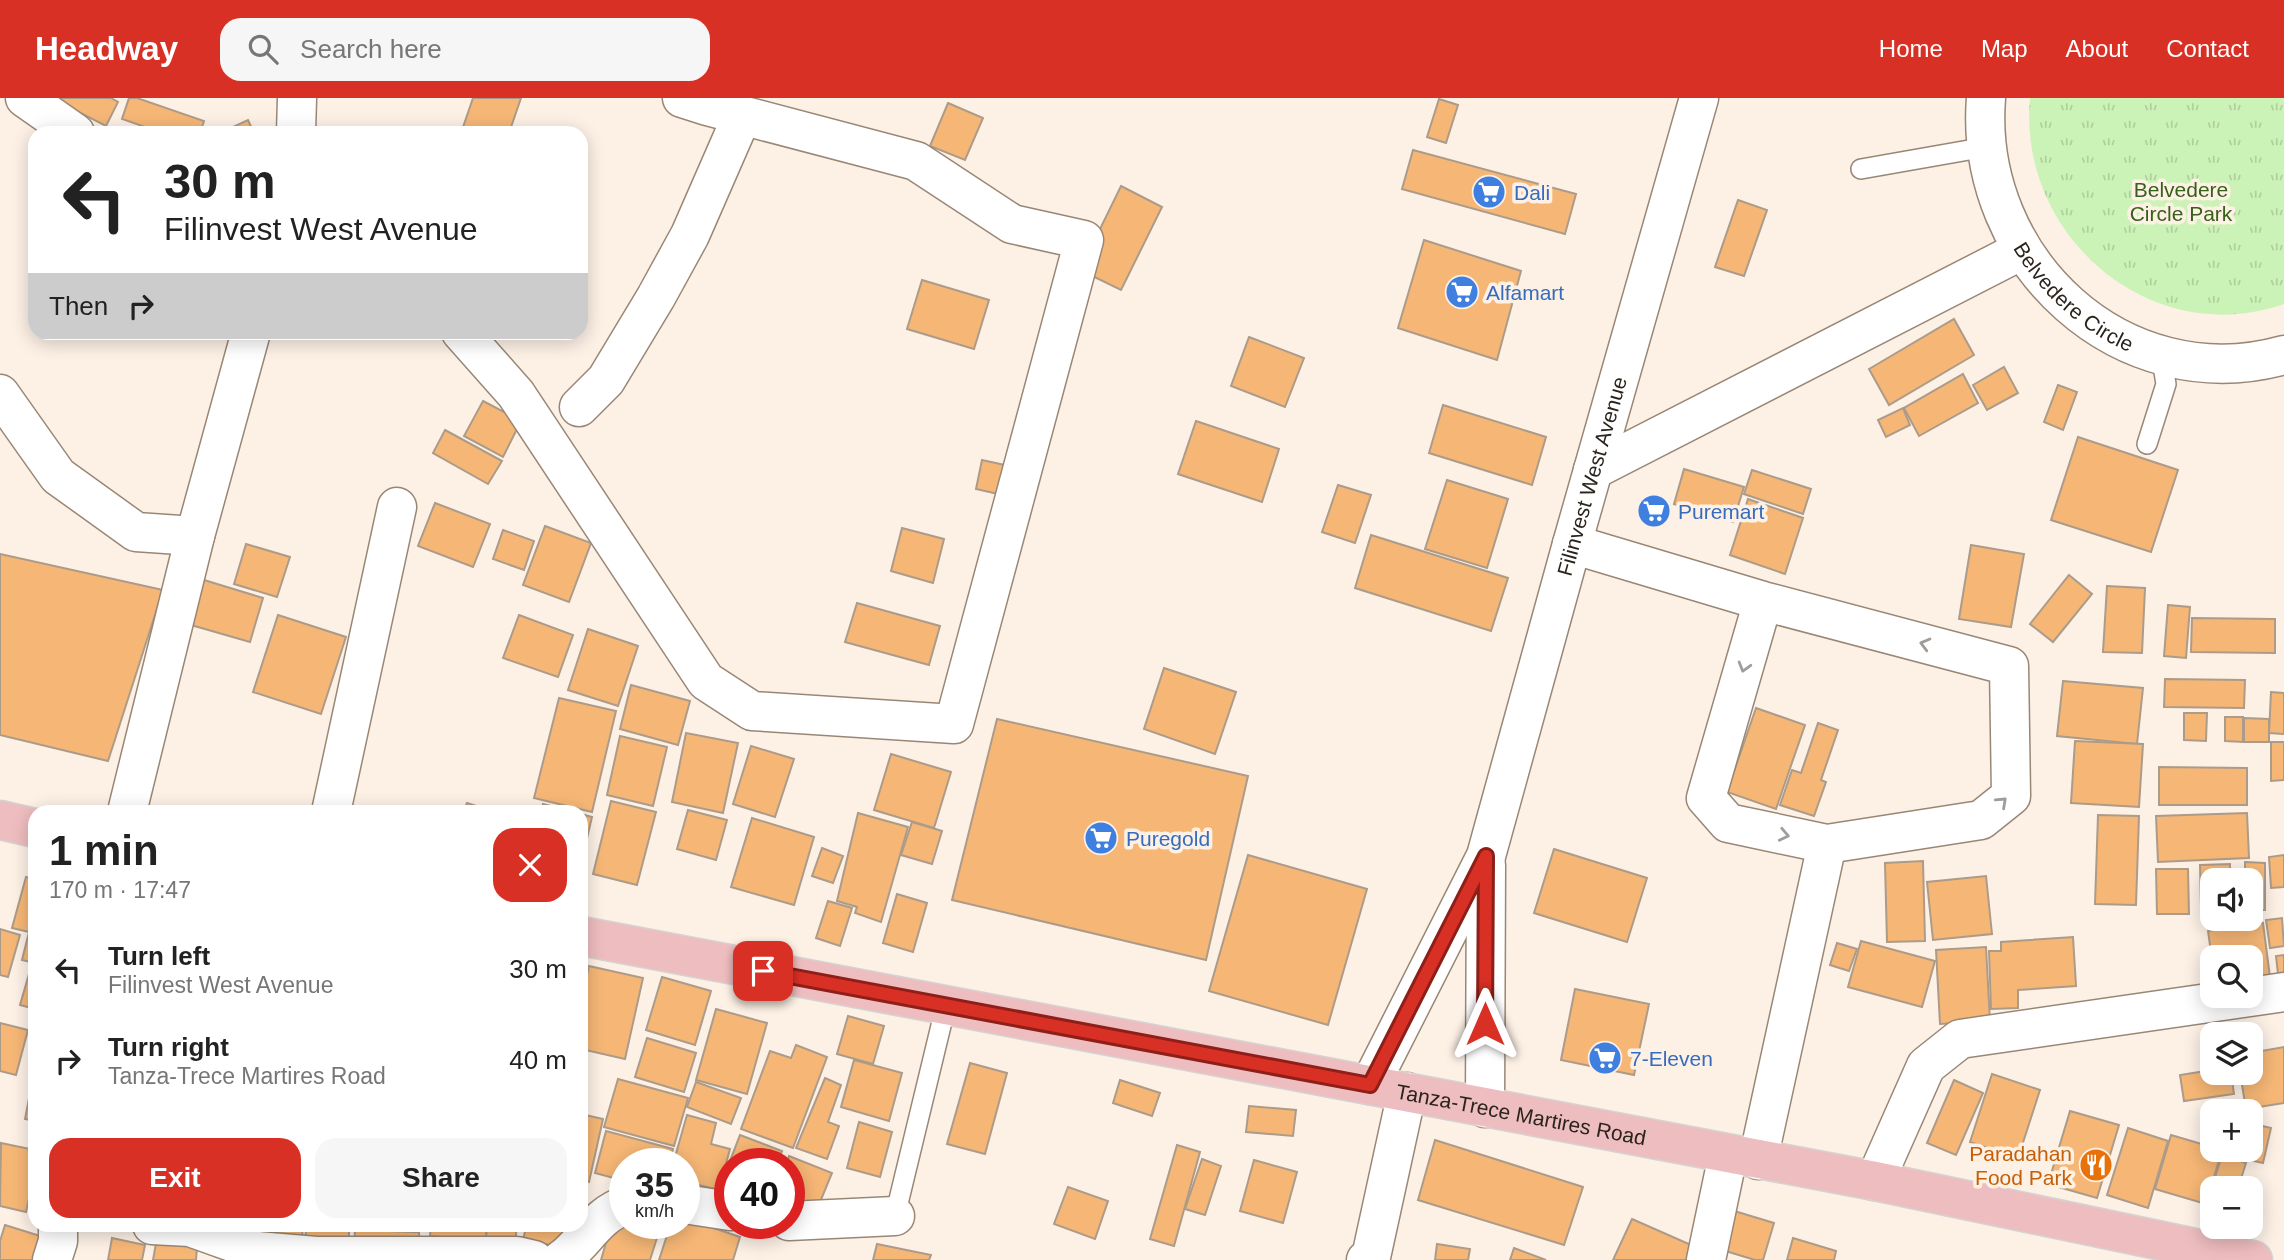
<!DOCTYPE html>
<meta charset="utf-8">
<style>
:root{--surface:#fff;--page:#f6f6f6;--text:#222;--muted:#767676;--accent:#d93025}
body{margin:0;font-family:Arial,sans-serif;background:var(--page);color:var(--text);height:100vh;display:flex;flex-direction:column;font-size:26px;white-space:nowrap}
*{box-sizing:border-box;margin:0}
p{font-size:23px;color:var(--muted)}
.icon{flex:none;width:38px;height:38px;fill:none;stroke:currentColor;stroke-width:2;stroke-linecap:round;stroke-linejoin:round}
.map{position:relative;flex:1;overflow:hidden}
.panel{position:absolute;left:28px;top:707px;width:560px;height:427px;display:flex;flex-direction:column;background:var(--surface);border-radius:21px;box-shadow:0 4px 18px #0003}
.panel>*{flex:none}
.hud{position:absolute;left:28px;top:28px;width:560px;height:214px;border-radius:21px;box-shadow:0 4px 18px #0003;background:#fff;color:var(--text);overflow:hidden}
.fabs{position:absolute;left:2200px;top:770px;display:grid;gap:14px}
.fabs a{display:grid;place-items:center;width:63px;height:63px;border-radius:14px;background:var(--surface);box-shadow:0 4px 18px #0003;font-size:35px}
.speed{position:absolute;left:609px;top:1050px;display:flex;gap:14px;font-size:35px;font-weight:700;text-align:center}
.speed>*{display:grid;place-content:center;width:91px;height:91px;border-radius:50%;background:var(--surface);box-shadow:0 4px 18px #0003;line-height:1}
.speed small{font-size:18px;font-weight:400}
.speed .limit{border:10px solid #d22;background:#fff;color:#111}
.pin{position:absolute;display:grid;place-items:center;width:60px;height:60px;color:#fff;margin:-30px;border-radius:14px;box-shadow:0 4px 10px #0006}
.me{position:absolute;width:77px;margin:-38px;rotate:0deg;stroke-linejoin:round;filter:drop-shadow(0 0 5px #0008)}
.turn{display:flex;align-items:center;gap:24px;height:147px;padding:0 21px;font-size:32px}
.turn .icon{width:91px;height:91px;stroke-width:2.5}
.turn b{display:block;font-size:49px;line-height:60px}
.then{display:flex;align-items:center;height:66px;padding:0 21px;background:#0003;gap:14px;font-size:26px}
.round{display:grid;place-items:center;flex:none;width:74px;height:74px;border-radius:21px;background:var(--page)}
.summary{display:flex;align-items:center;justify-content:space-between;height:119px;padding:0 21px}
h1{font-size:42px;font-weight:700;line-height:52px}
.primary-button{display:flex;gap:14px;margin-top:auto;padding:14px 21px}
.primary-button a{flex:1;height:80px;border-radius:21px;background:var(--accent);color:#fff;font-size:28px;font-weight:700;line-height:80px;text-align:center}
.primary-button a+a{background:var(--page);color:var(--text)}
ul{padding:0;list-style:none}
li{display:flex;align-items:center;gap:21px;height:91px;padding:0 21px}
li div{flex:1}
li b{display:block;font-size:26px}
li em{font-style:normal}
header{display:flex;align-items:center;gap:42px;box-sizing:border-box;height:98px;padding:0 35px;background:var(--accent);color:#fff}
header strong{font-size:33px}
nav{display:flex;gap:38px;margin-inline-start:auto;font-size:24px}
.search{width:490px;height:63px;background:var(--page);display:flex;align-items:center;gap:18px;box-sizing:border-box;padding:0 24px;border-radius:21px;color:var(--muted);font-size:26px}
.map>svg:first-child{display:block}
.park{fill:url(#park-tufts)}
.building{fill:#f6b776;stroke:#ad9b89;stroke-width:2}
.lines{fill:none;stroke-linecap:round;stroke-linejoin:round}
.service-casing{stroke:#998776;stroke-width:22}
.minor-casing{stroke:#998776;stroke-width:41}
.tertiary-casing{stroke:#998776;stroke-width:41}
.primary-casing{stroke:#d5d3d2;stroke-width:41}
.service{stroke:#fff;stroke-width:19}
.minor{stroke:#fff;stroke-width:38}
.tertiary{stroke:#fff;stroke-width:38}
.primary{stroke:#eebdbf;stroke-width:38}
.oneway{stroke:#a09c99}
.route-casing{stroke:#8d1f18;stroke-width:18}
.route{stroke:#d93025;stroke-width:12}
.labels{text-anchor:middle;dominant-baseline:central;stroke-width:7;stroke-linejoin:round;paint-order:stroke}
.park-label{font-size:21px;fill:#37611a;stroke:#fdf1e6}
.shop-label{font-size:21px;fill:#366cbe;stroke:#fdf1e6;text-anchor:start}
.street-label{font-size:21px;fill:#2b241d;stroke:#fdf1e6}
.food-label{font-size:21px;fill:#c56008;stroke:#fdf1e6;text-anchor:end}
</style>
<header>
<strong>Headway</strong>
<div class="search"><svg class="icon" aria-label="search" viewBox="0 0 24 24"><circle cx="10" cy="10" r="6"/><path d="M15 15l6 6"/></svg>Search here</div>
<nav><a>Home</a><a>Map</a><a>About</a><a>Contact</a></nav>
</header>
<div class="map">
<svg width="2284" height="1162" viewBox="0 0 2284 1162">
<defs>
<pattern id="park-tufts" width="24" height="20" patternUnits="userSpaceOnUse" patternTransform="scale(1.75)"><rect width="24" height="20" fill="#ccf3b7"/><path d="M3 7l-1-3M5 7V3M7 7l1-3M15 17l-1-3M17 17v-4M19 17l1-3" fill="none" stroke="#afd09d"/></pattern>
</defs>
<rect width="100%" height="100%" fill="#fdf1e6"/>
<path class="park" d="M2030 0H2284V206C2150 253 2017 137 2030 0Z"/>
<g class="building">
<polygon points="51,0 111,0 118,4 106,28"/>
<polygon points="129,0 137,0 204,23 200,35 162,35 122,21"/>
<polygon points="473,0 521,0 509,35 461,35"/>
<polygon points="1439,1 1458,7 1446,45 1427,39"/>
<polygon points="948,5 983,20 965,62 930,48"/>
<polygon points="248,22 254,35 220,35"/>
<polygon points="1413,52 1576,96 1565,136 1402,91"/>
<polygon points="1121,88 1162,109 1121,192 1080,172"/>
<polygon points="1738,102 1767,112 1744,178 1715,169"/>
<polygon points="1424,142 1521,173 1497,262 1398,230"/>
<polygon points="922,182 989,202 974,251 907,231"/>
<polygon points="1954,221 1974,257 1889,307 1869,271"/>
<polygon points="1249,239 1304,260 1285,309 1231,288"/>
<polygon points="2004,269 2018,295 1987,312 1973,287"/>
<polygon points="1963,276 1978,305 1919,338 1904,310"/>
<polygon points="2058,287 2077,294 2063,332 2044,324"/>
<polygon points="483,303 521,323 503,359 464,338"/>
<polygon points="1443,307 1546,339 1532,387 1429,355"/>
<polygon points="1903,310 1910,327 1886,339 1878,322"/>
<polygon points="1196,323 1279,351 1262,404 1178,376"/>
<polygon points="445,332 502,363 488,386 433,355"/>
<polygon points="2078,339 2178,372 2151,454 2051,422"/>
<polygon points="982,362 1014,369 1007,398 976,391"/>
<polygon points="1684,371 1744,389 1733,424 1674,406"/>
<polygon points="1752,372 1811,391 1803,416 1744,396"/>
<polygon points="1447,382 1508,401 1487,470 1425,451"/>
<polygon points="1338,387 1371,397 1355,445 1322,434"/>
<polygon points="1748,401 1803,420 1785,476 1730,457"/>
<polygon points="435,405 490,426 473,469 418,448"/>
<polygon points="545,428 591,445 569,504 523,487"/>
<polygon points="902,430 944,441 933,485 891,473"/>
<polygon points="503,432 534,443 524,472 493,461"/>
<polygon points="1371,437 1508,480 1491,533 1355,490"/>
<polygon points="246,446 290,459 277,499 234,486"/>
<polygon points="1971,447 2024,456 2011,529 1959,521"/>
<polygon points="0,456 163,492 108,663 0,637"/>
<polygon points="2069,477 2092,496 2053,544 2030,526"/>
<polygon points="204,482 263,500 250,544 191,527"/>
<polygon points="2107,488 2145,490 2142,555 2103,554"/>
<polygon points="857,505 940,528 929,567 845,544"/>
<polygon points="2168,507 2190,509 2186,560 2164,558"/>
<polygon points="278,517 346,539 321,616 253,594"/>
<polygon points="519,517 573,537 558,579 503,560"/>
<polygon points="2192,520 2275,521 2275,555 2191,554"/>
<polygon points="588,531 638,548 618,608 568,592"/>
<polygon points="1164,570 1236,594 1215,656 1144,631"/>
<polygon points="2165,581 2245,582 2244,610 2164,609"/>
<polygon points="2063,583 2143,590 2137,646 2057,638"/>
<polygon points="631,587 690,603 678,647 620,631"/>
<polygon points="2271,594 2284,595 2284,636 2269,635"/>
<polygon points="559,600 616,613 592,714 534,700"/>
<polygon points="1756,610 1805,627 1776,711 1727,694"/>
<polygon points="2184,615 2207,615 2206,643 2184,642"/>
<polygon points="2225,619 2243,619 2243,644 2225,643"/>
<polygon points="2244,620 2269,621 2269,644 2244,644"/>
<polygon points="997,621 1248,678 1206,862 952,802"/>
<polygon points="1818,625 1838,632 1821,682 1826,684 1814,718 1780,707 1792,672 1801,675"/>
<polygon points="686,635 738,645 723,715 672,704"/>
<polygon points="620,638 667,649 653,708 607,697"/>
<polygon points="2075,643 2143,646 2139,709 2071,705"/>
<polygon points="2271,644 2284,644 2284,682 2271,683"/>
<polygon points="751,648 794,661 775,719 733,706"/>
<polygon points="891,656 951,674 934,730 874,712"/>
<polygon points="2159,669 2247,670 2247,707 2159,707"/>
<polygon points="611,703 656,714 637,787 593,776"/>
<polygon points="467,705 489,712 488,714 463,714"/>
<polygon points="543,706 574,714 542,714"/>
<polygon points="688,712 727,722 716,762 677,751"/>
<polygon points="858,715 908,729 881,824 855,815 857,809 837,803"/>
<polygon points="2247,715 2249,760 2158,764 2156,718"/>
<polygon points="581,716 592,719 581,766"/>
<polygon points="2098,717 2139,718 2136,807 2095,806"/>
<polygon points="752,720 814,739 794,807 731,789"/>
<polygon points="912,724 942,733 932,766 901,757"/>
<polygon points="822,750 843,758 833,785 812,778"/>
<polygon points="1554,751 1647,780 1627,844 1534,815"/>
<polygon points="1248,757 1367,791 1328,927 1209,893"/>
<polygon points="2284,757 2284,789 2271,790 2269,759"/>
<polygon points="1923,763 1925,843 1887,844 1885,765"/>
<polygon points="2245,764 2265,765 2265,812 2250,812 2250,782 2245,782"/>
<polygon points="2230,766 2230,782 2212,782 2212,809 2201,809 2200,767"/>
<polygon points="2156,771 2188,771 2189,816 2157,816"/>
<polygon points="1986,778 1992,836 1933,842 1927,784"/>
<polygon points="26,779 35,781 35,865 22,862 29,834 12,830"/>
<polygon points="897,796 927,805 913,854 883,845"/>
<polygon points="828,803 852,810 840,848 816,840"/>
<polygon points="2282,820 2284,848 2270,850 2266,822"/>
<polygon points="2263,825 2271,887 2250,890 2250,859 2212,859 2212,861 2208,833"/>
<polygon points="0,831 20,837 8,879 0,877"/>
<polygon points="2073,839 2076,888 2018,892 2018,910 1991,911 1989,853 2001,853 2001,844"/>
<polygon points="1861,843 1935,863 1922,909 1848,889"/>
<polygon points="1837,845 1857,851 1849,873 1830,867"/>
<polygon points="1986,849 1990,923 1940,926 1936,852"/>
<polygon points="2284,857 2284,884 2279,885 2276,858"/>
<polygon points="589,868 643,880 625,961 581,951 581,905"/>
<polygon points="31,869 35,870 35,911 20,907"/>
<polygon points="662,879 711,893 695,947 646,932"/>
<polygon points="1575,891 1649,906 1634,977 1561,962"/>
<polygon points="716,911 767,925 747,996 696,982"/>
<polygon points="848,918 884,928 873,966 837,956"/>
<polygon points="0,925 28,932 16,977 0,973"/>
<polygon points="647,940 696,955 684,994 635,979"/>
<polygon points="796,947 827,959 793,1050 741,1031 770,953 791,960"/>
<polygon points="2284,949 2284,1005 2246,1011 2240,975 2250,975 2250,955"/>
<polygon points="854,962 902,975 889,1023 841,1009"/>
<polygon points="970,965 1007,975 985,1056 947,1046"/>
<polygon points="2212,972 2212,975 2231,975 2234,996 2184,1003 2180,977"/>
<polygon points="1992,976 2040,992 2018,1060 1970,1044"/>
<polygon points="825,980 841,987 828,1024 839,1028 827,1061 796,1050"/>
<polygon points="618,981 688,1000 674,1048 604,1029"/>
<polygon points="1120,982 1160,995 1152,1018 1113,1005"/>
<polygon points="1954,982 1983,995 1956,1057 1927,1045"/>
<polygon points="696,984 741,1000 731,1026 687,1009"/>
<polygon points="32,985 35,986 35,1023 25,1021"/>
<polygon points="1249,1008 1296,1012 1293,1038 1246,1034"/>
<polygon points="2070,1013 2119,1027 2097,1100 2048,1086"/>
<polygon points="581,1016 603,1021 589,1084 581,1082"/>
<polygon points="687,1017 716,1025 711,1046 730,1051 719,1092 691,1085 694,1074 684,1072 684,1066 673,1066"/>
<polygon points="859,1024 892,1034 880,1079 847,1070"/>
<polygon points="2250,1025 2271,1030 2263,1065 2232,1058 2234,1052 2250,1052"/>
<polygon points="2128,1030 2168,1043 2148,1110 2107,1097"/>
<polygon points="606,1033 673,1051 669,1066 625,1066 625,1083 595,1075"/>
<polygon points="740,1037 782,1053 777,1066 739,1066 730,1063"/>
<polygon points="2171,1037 2212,1049 2212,1052 2222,1052 2206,1106 2155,1091"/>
<polygon points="1435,1042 1583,1089 1564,1147 1418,1102"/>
<polygon points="1,1045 35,1052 35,1073 26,1114 0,1108"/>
<polygon points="1177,1047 1200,1054 1174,1148 1150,1141"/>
<polygon points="2222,1057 2246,1065 2238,1090 2212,1090 2212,1103 2208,1102"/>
<polygon points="789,1058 832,1075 818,1109 789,1098 789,1066 786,1066"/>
<polygon points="1202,1061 1221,1068 1205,1117 1185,1111"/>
<polygon points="1254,1062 1297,1074 1283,1125 1240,1113"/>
<polygon points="1068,1089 1108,1103 1095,1141 1054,1126"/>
<polygon points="1731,1112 1774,1125 1763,1162 1755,1162 1719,1151"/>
<polygon points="615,1114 625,1125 661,1127 650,1162 601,1162"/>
<polygon points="684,1120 740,1139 733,1162 659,1162 671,1125 684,1125"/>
<polygon points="1632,1121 1698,1150 1693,1162 1613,1162"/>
<polygon points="5,1127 56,1143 50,1162 0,1162 0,1143"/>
<polygon points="258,1127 303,1127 301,1155 257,1153"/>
<polygon points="431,1127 487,1127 486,1142 430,1138"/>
<polygon points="487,1127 517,1127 515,1145 486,1142"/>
<polygon points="527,1127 574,1127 568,1151 523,1141"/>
<polygon points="306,1129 349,1130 349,1150 305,1149"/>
<polygon points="355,1132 419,1134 419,1152 354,1150"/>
<polygon points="158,1134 198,1138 196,1162 153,1162"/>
<polygon points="112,1140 145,1147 142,1162 108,1162"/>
<polygon points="1793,1140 1836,1153 1834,1162 1787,1162"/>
<polygon points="877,1146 931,1157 929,1162 873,1162"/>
<polygon points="1437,1146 1470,1151 1468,1162 1435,1162"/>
<polygon points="1514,1150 1546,1162 1510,1162"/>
</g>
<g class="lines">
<defs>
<g id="service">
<polyline points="1861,71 1986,49"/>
<polyline points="2147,346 2166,286 2161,256"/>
<polyline points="895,1118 946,907"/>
</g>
<g id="minor">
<polyline points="25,0 75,35"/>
<path id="s1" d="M1986 0C1973 163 2122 302 2284 257"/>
<polyline points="296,35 297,0"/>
<polyline points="461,234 516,296 706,583 752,613 954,626 1084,142 1012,126 916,63 707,8 682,0"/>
<polyline points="0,296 58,378 136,434 195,438"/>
<polyline points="579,309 606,282 656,199 690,137 742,18"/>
<polyline points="1593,372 2022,152"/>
<polyline points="1572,446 1763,503 2009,568 2011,698 1981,722 1827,746 1728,725 1706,700 1763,503"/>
<polyline points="127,714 195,438 251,234"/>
<polyline points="331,714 397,409"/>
<polyline points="1758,1062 1827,746"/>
<polyline points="1875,1083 1926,968 1960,941 2284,894"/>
<polyline points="684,1106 730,1113"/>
<polyline points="789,1123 895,1118"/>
<polyline points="152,1127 190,1129 257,1153 316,1158 517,1158 534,1162"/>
<polyline points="52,1162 58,1143 58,1127"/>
<path d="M561 1162C583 1147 598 1115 625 1108"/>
<polyline points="1366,1162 1371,1159 1407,994"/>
<polyline points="1706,1162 1728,1057"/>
</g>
<g id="tertiary">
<path id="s2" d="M1370 987 1486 758 1572 446 1699 0"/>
<polyline points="1485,1010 1486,767"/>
</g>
<g id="primary">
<polyline points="0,722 35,730"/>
<path id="s3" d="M581 838 1875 1083 2253 1162"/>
</g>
</defs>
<use href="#service" class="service-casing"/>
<use href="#minor" class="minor-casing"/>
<use href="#tertiary" class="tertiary-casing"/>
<use href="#primary" class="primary-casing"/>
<use href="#service" class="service"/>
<use href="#minor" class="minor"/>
<use href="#tertiary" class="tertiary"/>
<use href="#primary" class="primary"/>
</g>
<defs><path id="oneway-chevron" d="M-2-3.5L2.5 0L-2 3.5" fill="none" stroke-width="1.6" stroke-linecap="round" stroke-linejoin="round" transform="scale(1.75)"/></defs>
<g class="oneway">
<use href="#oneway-chevron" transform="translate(1925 546) rotate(-165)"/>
<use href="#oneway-chevron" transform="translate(1744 569) rotate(106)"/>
<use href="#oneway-chevron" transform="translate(2002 704) rotate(-43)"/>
<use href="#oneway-chevron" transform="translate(1784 737) rotate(12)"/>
</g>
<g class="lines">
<defs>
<polyline id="route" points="763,873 1370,987 1486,758 1485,926"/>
</defs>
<use href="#route" class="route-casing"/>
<use href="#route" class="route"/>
</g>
<defs>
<symbol id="supermarket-disc" viewBox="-11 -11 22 22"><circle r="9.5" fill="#3f7fe0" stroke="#fdf1e6"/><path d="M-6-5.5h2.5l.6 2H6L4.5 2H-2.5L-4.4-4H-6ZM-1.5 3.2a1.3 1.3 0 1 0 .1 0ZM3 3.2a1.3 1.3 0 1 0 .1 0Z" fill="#fff"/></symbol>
<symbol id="restaurant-disc" viewBox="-11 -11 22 22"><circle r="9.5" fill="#e8710a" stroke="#fdf1e6"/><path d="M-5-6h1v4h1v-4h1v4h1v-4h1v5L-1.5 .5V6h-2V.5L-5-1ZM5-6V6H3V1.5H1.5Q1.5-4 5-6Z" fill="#fff"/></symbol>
</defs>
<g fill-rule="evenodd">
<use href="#supermarket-disc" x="1470" y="75" width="38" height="38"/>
<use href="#supermarket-disc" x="1443" y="175" width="38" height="38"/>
<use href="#supermarket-disc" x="1635" y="394" width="38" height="38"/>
<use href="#supermarket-disc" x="1082" y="721" width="38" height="38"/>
<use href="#supermarket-disc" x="1586" y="941" width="38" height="38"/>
<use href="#restaurant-disc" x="2077" y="1048" width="38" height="38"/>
</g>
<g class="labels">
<g class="park-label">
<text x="2181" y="91">Belvedere<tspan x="2181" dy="24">Circle Park</tspan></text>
</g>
<g class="shop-label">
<text x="1514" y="94">Dali</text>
<text x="1486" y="194">Alfamart</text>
<text x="1678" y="413">Puremart</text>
<text x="1126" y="740">Puregold</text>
<text x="1630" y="960">7-Eleven</text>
</g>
<g class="street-label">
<text stroke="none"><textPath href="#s1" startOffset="229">Belvedere Circle</textPath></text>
<text stroke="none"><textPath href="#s2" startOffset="651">Filinvest West Avenue</textPath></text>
<text stroke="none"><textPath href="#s3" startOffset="957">Tanza-Trece Martires Road</textPath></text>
</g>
<g class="food-label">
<text x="2072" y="1055">Paradahan<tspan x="2072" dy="24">Food Park</tspan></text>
</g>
</g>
</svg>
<div class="fabs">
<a><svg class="icon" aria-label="sound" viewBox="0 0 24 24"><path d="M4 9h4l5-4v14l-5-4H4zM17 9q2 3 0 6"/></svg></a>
<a><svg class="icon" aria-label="search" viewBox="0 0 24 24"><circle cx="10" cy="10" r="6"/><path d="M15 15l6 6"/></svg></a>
<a><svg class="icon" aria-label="layers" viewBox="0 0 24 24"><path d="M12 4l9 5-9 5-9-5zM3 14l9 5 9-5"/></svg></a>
<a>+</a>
<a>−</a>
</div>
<div class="speed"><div>35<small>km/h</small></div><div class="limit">40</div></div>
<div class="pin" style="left:763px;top:873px;background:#d93025"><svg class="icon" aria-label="arrive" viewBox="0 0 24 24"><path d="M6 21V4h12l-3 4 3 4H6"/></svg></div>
<svg class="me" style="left:1485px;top:926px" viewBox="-20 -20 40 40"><path d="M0-17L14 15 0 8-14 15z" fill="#d93025" stroke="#fff" stroke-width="4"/></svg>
<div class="hud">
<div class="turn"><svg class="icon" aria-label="left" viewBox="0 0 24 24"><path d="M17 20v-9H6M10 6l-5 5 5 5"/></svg><div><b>30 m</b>Filinvest West Avenue</div></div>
<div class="then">Then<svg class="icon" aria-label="right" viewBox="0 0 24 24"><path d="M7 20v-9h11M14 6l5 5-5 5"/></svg></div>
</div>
<section class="panel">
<div class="summary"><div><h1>1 min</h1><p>170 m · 17:47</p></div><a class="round" style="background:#d93025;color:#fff"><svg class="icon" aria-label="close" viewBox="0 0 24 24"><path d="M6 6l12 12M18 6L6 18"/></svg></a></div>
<ul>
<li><svg class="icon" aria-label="left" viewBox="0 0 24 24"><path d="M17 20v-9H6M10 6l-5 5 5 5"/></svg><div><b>Turn left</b><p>Filinvest West Avenue</p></div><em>30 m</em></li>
<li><svg class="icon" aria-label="right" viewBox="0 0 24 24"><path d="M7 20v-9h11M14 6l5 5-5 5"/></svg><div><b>Turn right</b><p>Tanza-Trece Martires Road</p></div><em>40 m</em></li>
</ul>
<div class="primary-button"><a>Exit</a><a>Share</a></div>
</section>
</div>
